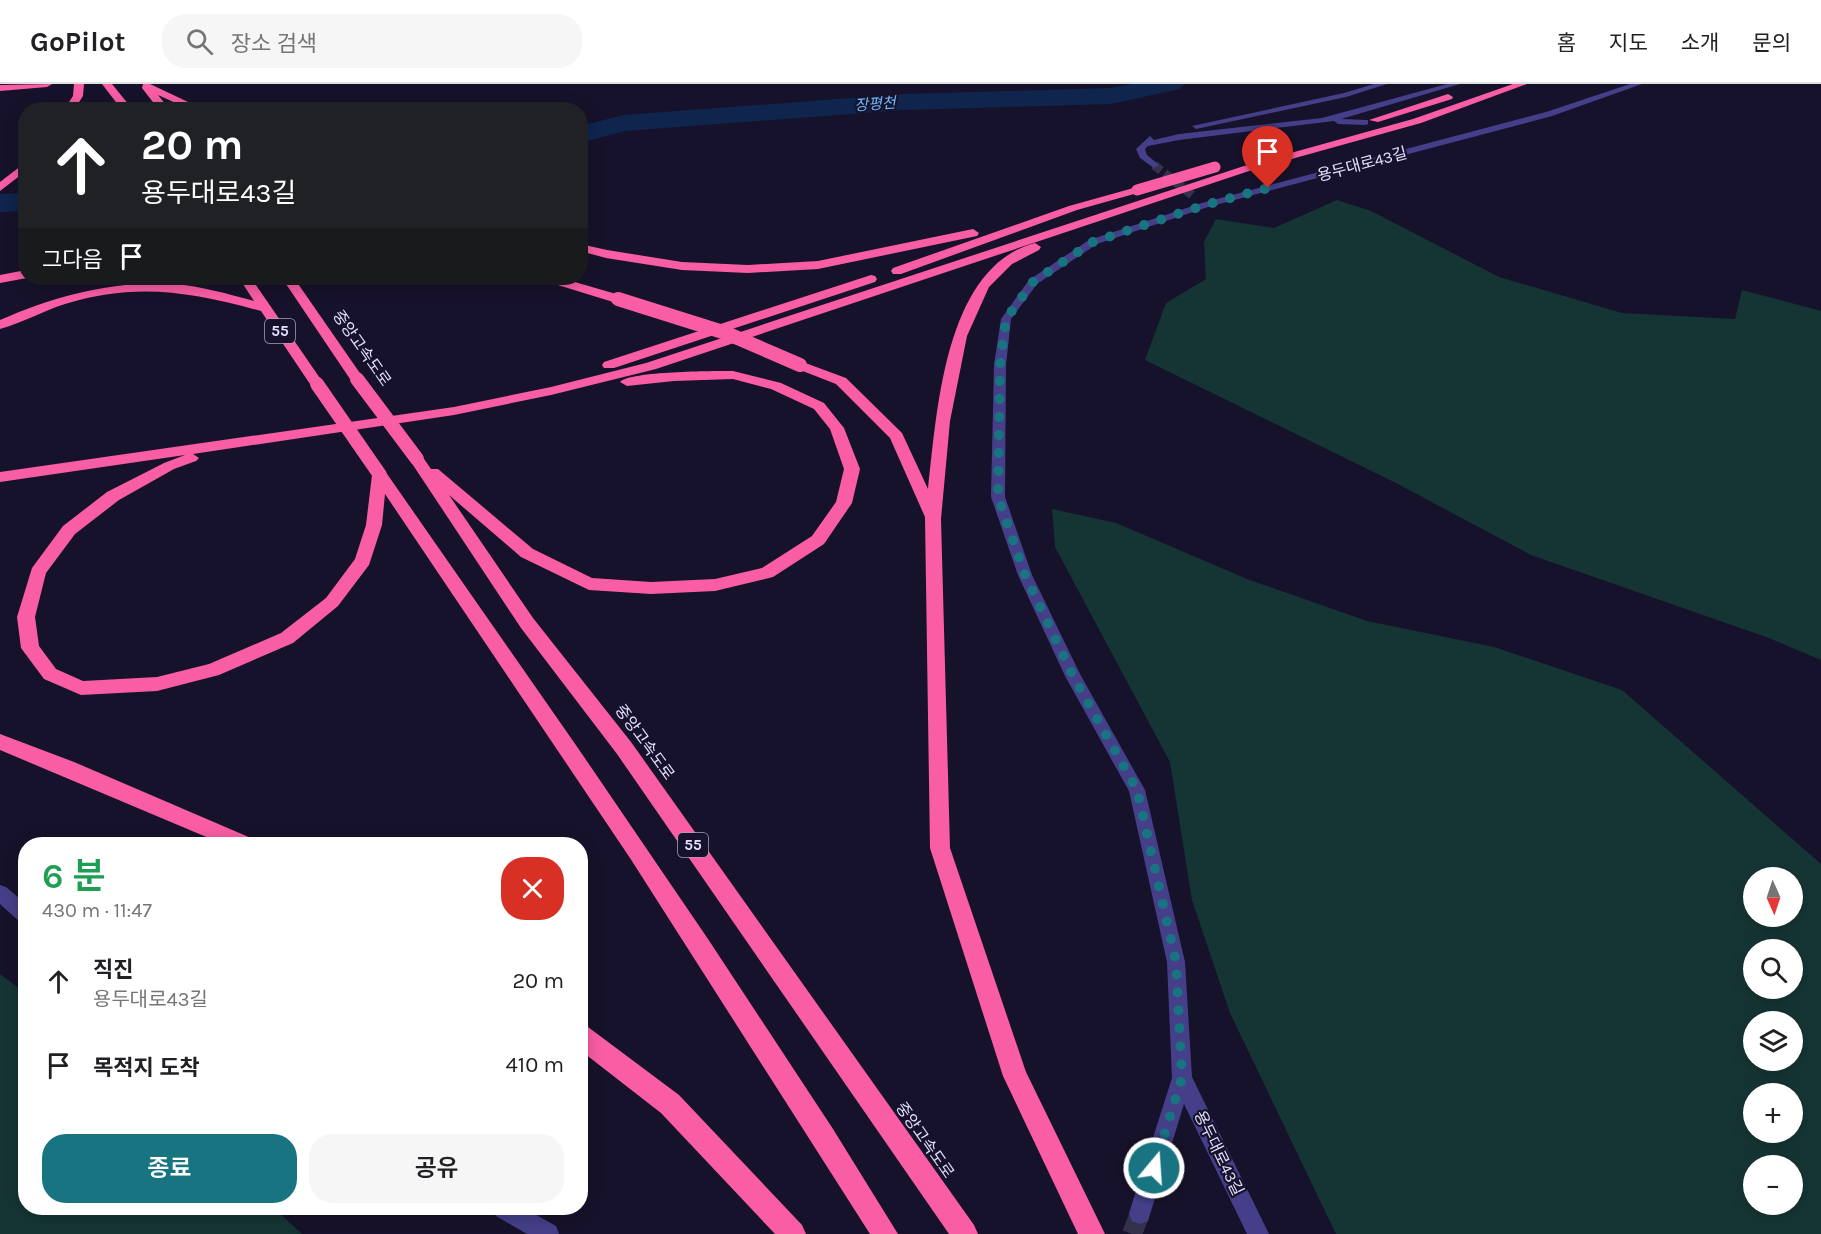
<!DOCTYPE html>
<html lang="ko">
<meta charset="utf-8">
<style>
:root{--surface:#fff;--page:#f6f6f6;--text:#202124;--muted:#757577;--line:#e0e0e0;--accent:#197482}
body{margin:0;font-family:Karla,"Noto Sans KR",sans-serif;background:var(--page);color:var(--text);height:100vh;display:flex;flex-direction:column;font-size:22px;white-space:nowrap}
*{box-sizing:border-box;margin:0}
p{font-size:20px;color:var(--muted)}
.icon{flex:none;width:33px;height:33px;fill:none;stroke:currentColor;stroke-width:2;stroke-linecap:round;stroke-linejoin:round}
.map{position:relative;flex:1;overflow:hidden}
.details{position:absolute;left:18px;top:753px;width:570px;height:378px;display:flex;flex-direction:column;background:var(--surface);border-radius:24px;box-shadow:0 3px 15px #0003}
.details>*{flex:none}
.guide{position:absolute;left:18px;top:18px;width:570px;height:183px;border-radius:24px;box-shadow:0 3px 15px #0003;background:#202124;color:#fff;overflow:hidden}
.needle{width:39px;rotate:177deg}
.buttons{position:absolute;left:1743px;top:783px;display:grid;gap:12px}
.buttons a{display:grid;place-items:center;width:60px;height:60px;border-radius:50%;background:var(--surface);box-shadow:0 3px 15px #0003;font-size:30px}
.pin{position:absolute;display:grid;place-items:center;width:51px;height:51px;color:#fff;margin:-62px -26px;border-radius:50% 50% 50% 0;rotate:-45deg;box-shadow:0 0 6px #0007}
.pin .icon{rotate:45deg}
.me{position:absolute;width:66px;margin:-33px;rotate:18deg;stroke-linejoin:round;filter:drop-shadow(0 0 4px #0008)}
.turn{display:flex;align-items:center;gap:21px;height:126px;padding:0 24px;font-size:27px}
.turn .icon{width:78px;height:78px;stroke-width:2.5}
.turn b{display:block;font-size:42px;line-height:51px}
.then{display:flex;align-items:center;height:57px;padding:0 24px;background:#0003;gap:12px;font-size:22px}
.round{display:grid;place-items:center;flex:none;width:63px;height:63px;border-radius:24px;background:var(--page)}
.overview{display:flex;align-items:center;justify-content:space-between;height:102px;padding:0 24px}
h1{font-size:36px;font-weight:600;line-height:45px;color:#1e9e55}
.primary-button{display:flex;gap:12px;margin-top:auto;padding:12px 24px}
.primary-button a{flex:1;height:69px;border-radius:24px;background:var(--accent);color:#fff;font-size:24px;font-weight:600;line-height:69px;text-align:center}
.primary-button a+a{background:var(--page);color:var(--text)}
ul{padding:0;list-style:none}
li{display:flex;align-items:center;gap:18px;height:84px;padding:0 24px}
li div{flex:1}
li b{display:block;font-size:22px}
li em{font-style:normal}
header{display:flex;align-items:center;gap:36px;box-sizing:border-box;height:84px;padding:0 30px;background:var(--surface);border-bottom:2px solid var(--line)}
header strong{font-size:28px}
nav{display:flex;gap:33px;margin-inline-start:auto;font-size:21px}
.search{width:420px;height:54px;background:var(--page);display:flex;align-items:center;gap:15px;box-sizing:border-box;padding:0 21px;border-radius:24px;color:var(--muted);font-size:22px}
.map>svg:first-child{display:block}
.green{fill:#153534;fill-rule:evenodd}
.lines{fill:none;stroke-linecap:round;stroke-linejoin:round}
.river{fill:#0f254d;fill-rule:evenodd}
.minor-tunnel-far1{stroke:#35314b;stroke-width:9;stroke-dasharray:9 4.5;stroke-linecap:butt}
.minor-tunnel{stroke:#35314b;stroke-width:20;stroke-dasharray:20 10;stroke-linecap:butt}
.minor{fill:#443f88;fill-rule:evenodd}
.highway{fill:#f95da4;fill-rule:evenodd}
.highway-bridge-far1{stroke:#f95da4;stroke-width:11}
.highway-bridge{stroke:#f95da4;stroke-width:14}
.route{stroke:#197482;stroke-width:10;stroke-dasharray:0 18}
.labels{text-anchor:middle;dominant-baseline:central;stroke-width:4.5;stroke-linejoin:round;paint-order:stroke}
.far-water-label{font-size:15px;font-style:italic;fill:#70b7fa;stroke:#17122b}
.shield{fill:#17122b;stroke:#a5a1bf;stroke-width:1.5}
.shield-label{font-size:15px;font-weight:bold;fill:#e2defe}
.street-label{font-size:16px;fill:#e2defe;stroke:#17122b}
</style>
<header>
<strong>GoPilot</strong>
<div class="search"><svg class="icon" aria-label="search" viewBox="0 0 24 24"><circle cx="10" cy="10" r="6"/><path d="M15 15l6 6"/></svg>장소 검색</div>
<nav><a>홈</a><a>지도</a><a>소개</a><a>문의</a></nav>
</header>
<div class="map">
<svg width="1821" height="1150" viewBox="0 0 1821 1150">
<rect width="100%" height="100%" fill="#17122b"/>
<g class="green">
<polygon points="1337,116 1371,127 1499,193 1622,229 1735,235 1742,206 1821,227 1821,576 1769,554 1531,471 1396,399 1145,276 1166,219 1206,195 1204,158 1216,135 1274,144"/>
<path d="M1052 425 1116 439 1247 495 1367 537 1494 563 1622 606 1821 780V1150H1336L1230 929 1192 816 1170 678 1055 463ZM1754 794H1792V832H1754ZM1754 866H1792V904H1754ZM1754 938H1792V976H1754ZM1754 1010H1792V1048H1754ZM1754 1082H1792V1120H1754Z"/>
<polygon points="0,890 25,909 26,1124 274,1124 302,1150 0,1150"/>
</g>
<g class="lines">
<g class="river">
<polygon points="1132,0 1184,0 1180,5 1111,20 904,26 625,47 580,59 580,42 624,31 904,10 1111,4"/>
<polygon points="26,109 26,127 0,128 0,110"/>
</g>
<polyline class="minor-tunnel-far1" points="1154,81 1192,111"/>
<polyline class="minor-tunnel" points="1132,1150 1140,1129"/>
<g class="minor">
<polygon points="1374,0 1387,0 1346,13 1196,45 1192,42 1344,9"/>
<polygon points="1447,0 1460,0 1341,35 1368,36 1368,40 1365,41 1338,40 1334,37 1179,56 1148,62 1145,65 1147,71 1159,81 1154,84 1140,74 1136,65 1150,52 1154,56 1179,50 1322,34"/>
<polygon points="1630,0 1642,0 1552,32 1208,123 1097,160 1037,200 1011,235 1006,281 1005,413 1032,491 1080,590 1145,706 1185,878 1192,993 1269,1150 1247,1150 1184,1020 1148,1137 1140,1140 1132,1137 1129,1129 1172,994 1167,878 1129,707 1065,592 1018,491 991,413 994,281 1001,235 1029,196 1089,156 1202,119 1546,28"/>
<polygon points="0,801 6,803 26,820 26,840 20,838 0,820"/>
<polygon points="493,1124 524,1124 556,1142 559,1150 527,1150 496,1132"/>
</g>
<g class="highway">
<polygon points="52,0 47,3 0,7 0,1"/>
<polygon points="74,0 84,0 83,12 74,26 64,26 73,12"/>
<polygon points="102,0 112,0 133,26 122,26"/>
<polygon points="143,0 150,0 205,26 191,26 158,11 170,26 159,26 142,4"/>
<polygon points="1513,0 1527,0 1421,39 1252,86 656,285 551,311 454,331 193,370 199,374 196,377 174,385 119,416 75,450 46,489 35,533 39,562 56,585 83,597 157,593 209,580 281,549 326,514 355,475 366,441 372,391 380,386 385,387 580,667 708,855 833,1045 898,1150 870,1150 630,774 385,410 382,441 369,481 338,522 293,559 219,591 157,607 81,611 44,595 21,564 17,533 32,484 63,442 107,408 164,379 185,371 0,398 0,388 454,323 551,303 646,279 1244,82 1413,35"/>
<polygon points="1448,10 1453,13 1452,15 1378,38 1369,36"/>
<polygon points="26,78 26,87 0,107 0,98"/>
<polygon points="1137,103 1141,104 1141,108 1077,126 901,190 893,190 891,187 893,184 1069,122"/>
<polygon points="973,145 979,149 977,152 818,185 748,189 682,186 606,174 580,167 580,160 607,166 682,178 748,181 818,177"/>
<path d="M1035 159 1041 163 1039 166 1012 180 989 203 967 252 950 337 941 435 950 764 1026 988 1105 1150H1078L1003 992 930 764 925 433 890 354 836 300 795 284 793 281 800 277 846 294 902 349 928 405C937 329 944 183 1035 159Z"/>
<polygon points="26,186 27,194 0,199 0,191"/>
<polygon points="871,191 875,192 877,195 875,198 614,284 604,284 602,281 604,278"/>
<path d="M239 194H251L324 300 322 303H312L261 227C191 208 136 198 65 220 43 227 22 239 0 245V236C54 212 114 196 174 200 201 202 228 210 254 217Z"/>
<polygon points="282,194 294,194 364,295 362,298 352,298"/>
<polygon points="543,194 561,194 623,212 624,215 618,219 613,218 545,197"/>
<path d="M733 287 781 299 824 319 844 344 860 385 852 419 824 460 773 493 715 507 651 510 589 506 521 473 449 411 533 534 631 658 974 1141 978 1150H949L617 670 521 544 409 375 417 370 422 372 431 385H438L533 465 592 494 651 498 715 495 762 484 812 452 836 418 844 385 830 345 814 325 771 305 733 295 674 297 627 302 620 298C630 287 714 287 733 287Z"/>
<polygon points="0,650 74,678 251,754 254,760 223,760 0,666"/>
<polygon points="580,940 588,943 679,1011 802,1141 806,1150 775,1150 661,1029 580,966"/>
</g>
<polyline class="highway-bridge-far1" points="1137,106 1215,83"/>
<g class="highway-bridge">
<polyline points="618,215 726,249 800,281"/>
<polyline points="357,295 417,375"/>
<polyline points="317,300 380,391"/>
</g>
</g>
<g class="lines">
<polyline class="route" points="1154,1084 1182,994 1176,878 1137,706 1073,592 1025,491 998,413 1000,281 1006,235 1033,198 1093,158 1205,121 1268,104"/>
</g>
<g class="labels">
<g class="far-water-label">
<text transform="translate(875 20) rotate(-4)">장평천</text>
</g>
<g class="shield">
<rect x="265" y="235" width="30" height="24" rx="4.5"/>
<rect x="678" y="749" width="30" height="24" rx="4.5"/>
</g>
<g class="shield-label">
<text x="280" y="247">55</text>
<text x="693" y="761">55</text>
</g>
<g class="street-label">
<text transform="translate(1362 80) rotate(-15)">용두대로43길</text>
<text transform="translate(362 264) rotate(55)">중앙고속도로</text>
<text transform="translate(645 658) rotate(54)">중앙고속도로</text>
<text transform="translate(925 1056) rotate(55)">중앙고속도로</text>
<text transform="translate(1219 1069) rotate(64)">용두대로43길</text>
</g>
</g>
</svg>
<div class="buttons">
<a><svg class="needle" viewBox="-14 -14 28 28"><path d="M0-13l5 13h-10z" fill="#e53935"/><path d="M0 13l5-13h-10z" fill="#757577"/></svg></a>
<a><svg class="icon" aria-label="search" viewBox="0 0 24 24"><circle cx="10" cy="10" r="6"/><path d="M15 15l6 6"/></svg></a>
<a><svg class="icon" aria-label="layers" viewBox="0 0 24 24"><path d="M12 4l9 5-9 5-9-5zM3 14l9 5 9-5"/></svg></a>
<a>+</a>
<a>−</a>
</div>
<div class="pin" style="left:1268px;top:104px;background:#d93025"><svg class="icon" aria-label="arrive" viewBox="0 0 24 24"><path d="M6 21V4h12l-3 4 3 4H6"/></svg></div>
<svg class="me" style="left:1154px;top:1084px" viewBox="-20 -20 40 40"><circle r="17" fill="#197482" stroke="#fff" stroke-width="3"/><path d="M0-11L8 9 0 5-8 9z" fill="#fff"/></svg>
<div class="guide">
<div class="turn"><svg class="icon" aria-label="ahead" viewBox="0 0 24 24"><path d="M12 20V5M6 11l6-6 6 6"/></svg><div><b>20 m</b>용두대로43길</div></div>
<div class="then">그다음<svg class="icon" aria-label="arrive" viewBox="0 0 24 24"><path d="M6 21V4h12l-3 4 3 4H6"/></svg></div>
</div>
<section class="details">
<div class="overview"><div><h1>6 분</h1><p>430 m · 11:47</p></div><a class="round" style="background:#d93025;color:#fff"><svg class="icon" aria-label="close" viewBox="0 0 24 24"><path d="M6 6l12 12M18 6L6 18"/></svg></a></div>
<ul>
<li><svg class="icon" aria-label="ahead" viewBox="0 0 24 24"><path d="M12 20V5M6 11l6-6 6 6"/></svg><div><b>직진</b><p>용두대로43길</p></div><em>20 m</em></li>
<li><svg class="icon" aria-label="arrive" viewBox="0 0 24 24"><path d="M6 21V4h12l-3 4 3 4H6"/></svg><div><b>목적지 도착</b></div><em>410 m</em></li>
</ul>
<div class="primary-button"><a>종료</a><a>공유</a></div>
</section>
</div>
